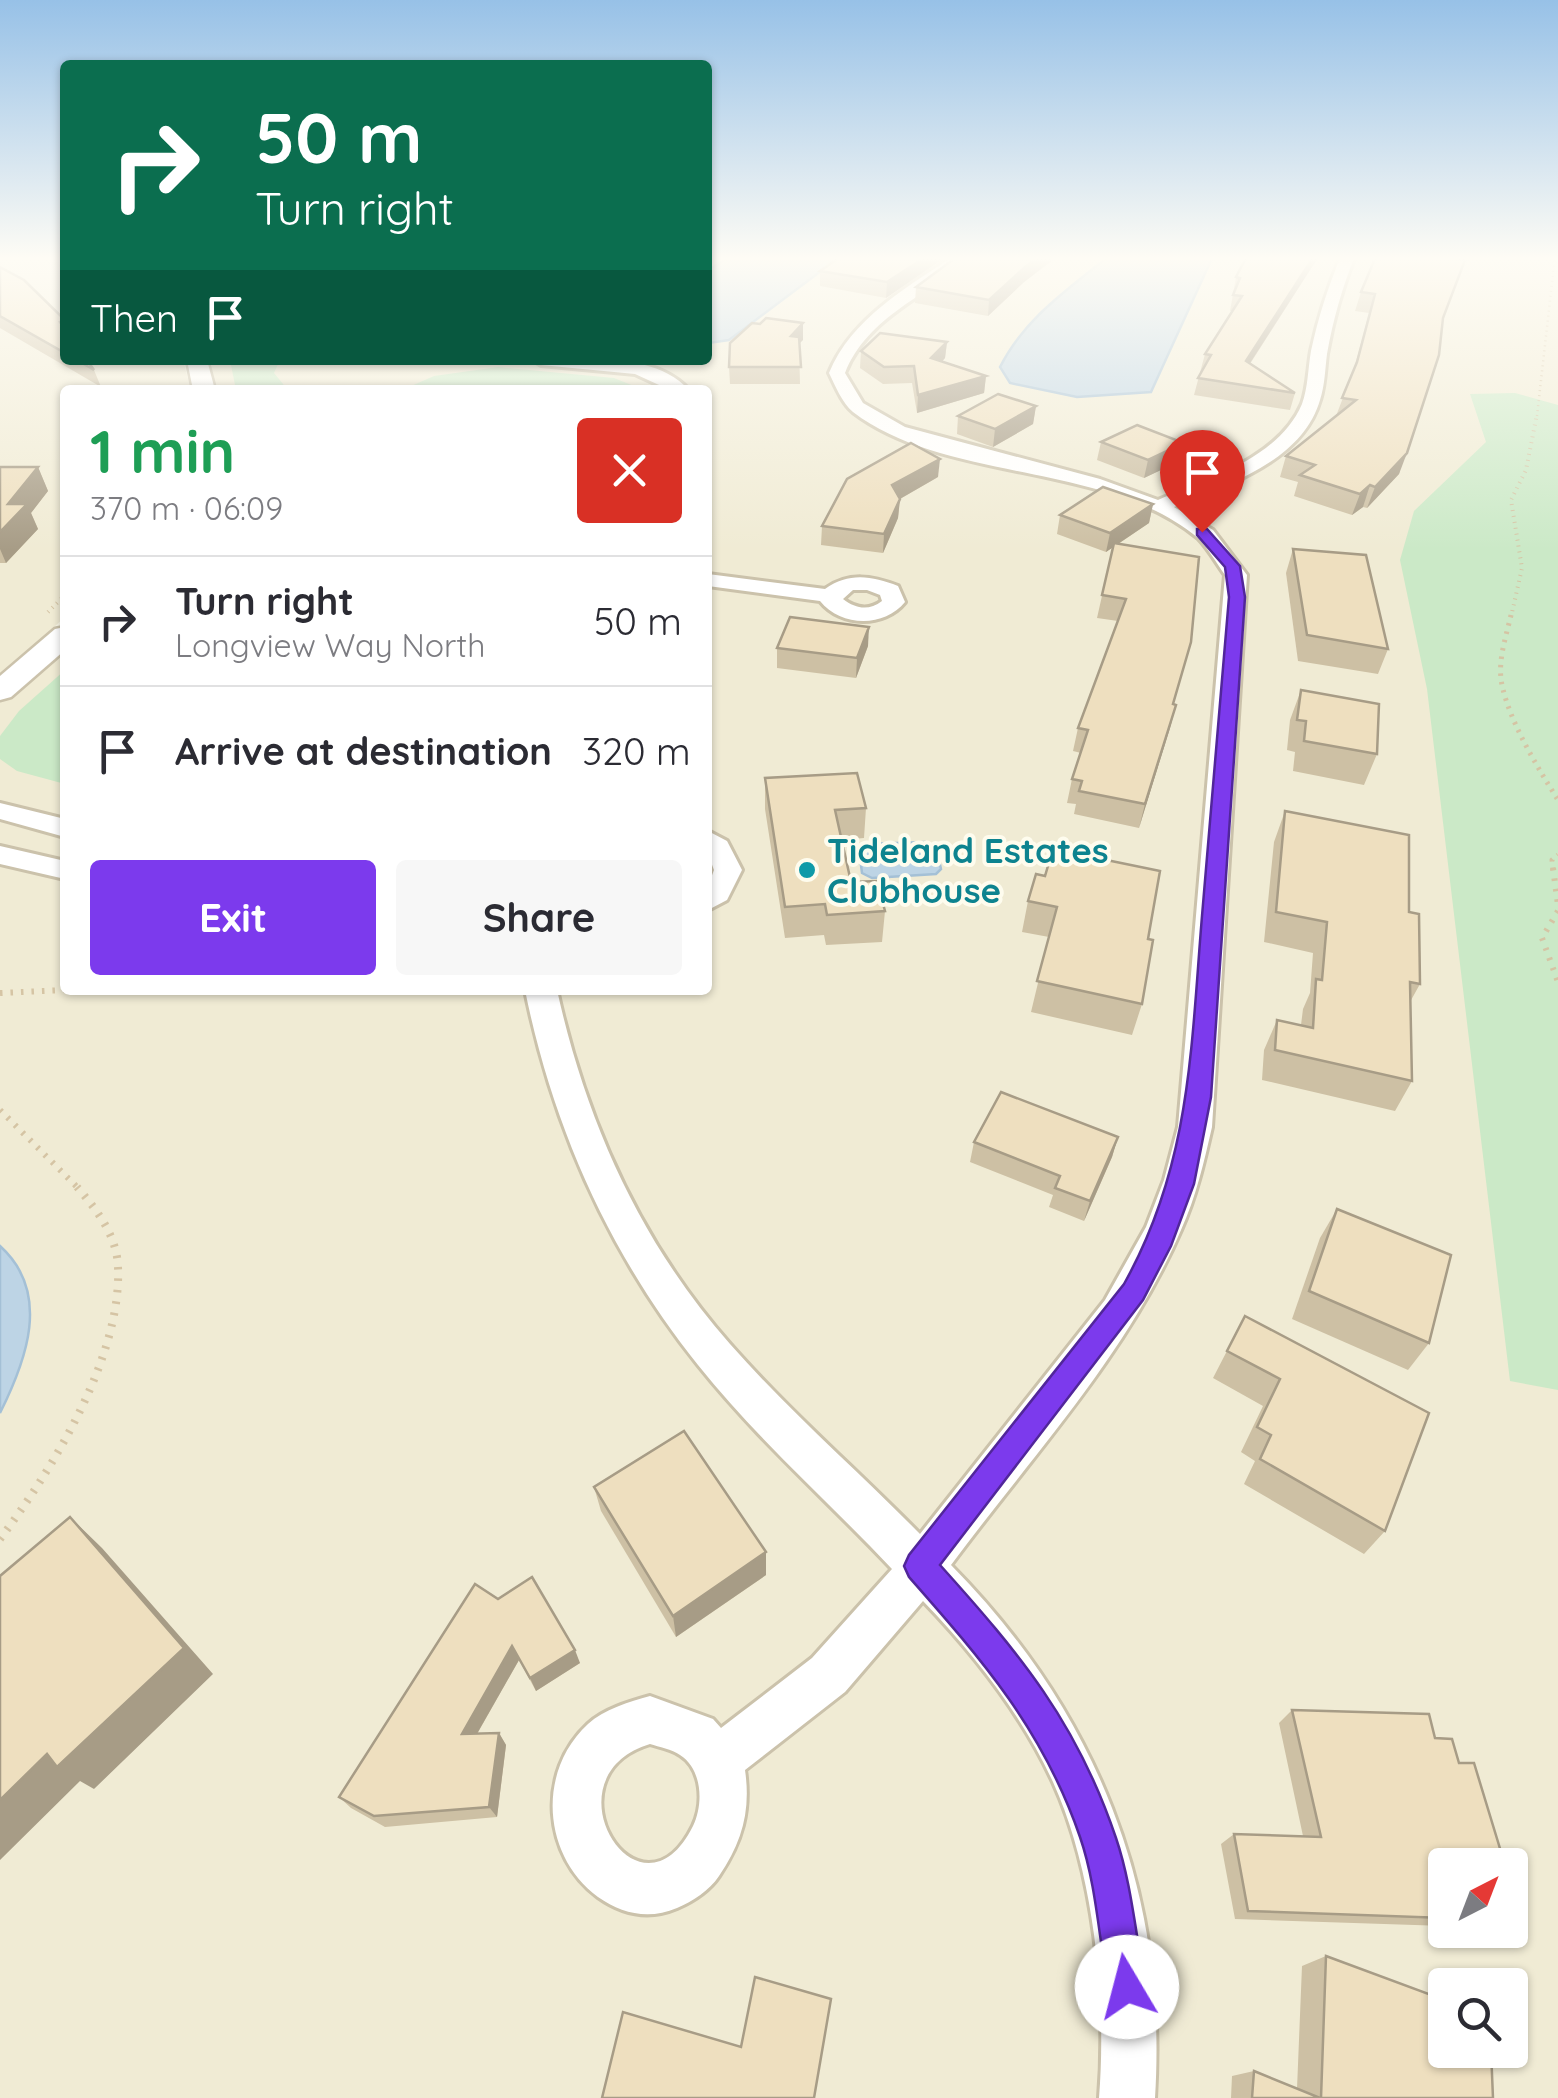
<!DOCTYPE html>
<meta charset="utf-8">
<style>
:root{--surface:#fff;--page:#f7f7f7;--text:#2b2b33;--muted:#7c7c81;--line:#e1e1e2;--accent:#7c3aed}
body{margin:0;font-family:Quicksand,sans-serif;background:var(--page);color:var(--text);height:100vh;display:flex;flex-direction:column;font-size:38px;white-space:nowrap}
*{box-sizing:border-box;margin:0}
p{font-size:32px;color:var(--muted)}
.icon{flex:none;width:55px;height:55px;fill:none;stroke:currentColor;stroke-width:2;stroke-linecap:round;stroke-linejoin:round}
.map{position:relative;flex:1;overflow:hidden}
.panel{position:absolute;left:60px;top:385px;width:652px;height:610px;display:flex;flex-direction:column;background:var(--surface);border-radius:10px;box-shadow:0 2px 8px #0004}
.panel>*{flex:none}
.banner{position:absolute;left:60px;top:60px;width:652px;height:305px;border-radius:10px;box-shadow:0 2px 8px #0004;background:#0b6e4f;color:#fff;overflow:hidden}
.needle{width:65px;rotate:42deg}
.buttons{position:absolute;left:1428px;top:1848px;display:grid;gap:20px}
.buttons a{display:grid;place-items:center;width:100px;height:100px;border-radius:10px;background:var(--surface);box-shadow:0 2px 8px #0004;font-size:50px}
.pin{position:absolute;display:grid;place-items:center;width:85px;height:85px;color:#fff;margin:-102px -42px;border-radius:50% 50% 50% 0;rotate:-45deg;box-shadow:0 0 10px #0007}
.pin .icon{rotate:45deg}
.me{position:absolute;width:110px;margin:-55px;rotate:352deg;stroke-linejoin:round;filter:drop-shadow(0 0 8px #0008)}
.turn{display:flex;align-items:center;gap:35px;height:210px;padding:0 30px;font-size:45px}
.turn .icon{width:130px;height:130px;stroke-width:2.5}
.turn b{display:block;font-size:70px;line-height:85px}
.then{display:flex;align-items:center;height:95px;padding:0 30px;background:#0003;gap:20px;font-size:38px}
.round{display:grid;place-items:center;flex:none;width:105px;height:105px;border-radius:10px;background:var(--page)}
.headline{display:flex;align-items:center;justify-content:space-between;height:170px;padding:0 30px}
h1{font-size:60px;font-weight:700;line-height:75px;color:#1e9e55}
.cta{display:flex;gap:20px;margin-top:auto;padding:20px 30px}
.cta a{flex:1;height:115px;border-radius:10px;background:var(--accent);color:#fff;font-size:40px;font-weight:700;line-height:115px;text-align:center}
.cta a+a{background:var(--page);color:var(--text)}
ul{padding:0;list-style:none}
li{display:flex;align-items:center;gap:30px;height:130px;padding:0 30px;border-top:2px solid var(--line)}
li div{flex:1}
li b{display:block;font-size:38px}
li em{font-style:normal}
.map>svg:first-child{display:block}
.residential{fill:#f0ebd4;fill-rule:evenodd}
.green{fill:#cbe9c7}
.water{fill:#bdd4e5;stroke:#a4c0d6;stroke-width:2.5}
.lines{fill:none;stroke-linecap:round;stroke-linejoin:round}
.minor-casing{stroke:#cbc2ab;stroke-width:6}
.tertiary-casing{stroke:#cbc2ab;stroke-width:5}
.path-far4{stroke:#d5c4a4;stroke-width:2.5;stroke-dasharray:1 4;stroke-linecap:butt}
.path-far3{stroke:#d5c4a4;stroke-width:4;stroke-dasharray:1 5;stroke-linecap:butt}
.path-far2{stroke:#d5c4a4;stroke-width:5;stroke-dasharray:2.5 6;stroke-linecap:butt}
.path-far1{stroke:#d5c4a4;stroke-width:6;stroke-dasharray:2.5 8;stroke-linecap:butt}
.path{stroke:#d5c4a4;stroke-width:8;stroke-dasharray:2.5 9;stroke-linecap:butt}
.minor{fill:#fff;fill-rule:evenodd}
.tertiary{fill:#fff;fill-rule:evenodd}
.wall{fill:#cdc0a4}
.shaded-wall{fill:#a79c86}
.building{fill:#eedfbf;stroke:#a79c86;stroke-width:2.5}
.route{fill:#7c3aed;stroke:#51269a;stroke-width:2.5}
.culture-dot{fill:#0f9aa8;stroke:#fefcee;stroke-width:4}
.labels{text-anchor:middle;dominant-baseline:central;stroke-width:8;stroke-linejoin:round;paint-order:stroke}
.culture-label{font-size:35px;font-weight:bold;fill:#0d838f;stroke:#fefcee;text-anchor:start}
</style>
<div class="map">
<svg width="1558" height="2098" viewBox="0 0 1558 2098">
<rect width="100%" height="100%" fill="#fcf9e8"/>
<g class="residential">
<polygon points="0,256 65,259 65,360 183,360 191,390 65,390 65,617 0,676"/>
<path d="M841 256H1558V2098H0V702L65 647V990H708V390H215L207 360H708V343L729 340ZM1445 1865H1510V1930H1445ZM1445 1985H1510V2050H1445Z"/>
</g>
<g class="green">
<polygon points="230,360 280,360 274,373 288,390 236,390"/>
<polygon points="498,367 614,378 644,390 402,390 434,376"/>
<polygon points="1515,393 1558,405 1558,1390 1510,1381 1427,689 1400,560 1414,511 1486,442 1470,394"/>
<polygon points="65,670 65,784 17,771 0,759 0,736 19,711"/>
</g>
<g class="water">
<polygon points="730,256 841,256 729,340 708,343 708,271"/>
<path d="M1109 256H1213L1151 392 1077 397 1010 383 1000 367C1024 319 1068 289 1109 256Z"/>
<polygon points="925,842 936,847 941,869 936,874 872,878 862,873 859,850 867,844"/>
<path d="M0 1246C52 1293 26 1361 0 1413Z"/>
</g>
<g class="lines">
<defs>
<g id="minor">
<path d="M954 256H971C929 296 868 315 845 373L863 403 905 427 1100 479 1158 500C1208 479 1279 458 1302 404 1308 388 1308 368 1311 351 1318 318 1328 287 1341 256H1355C1342 288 1333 320 1327 354 1325 369 1325 385 1320 400 1302 462 1226 485 1174 507L1213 530 1247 575 1212 1127C1204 1162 1196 1197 1181 1230 1127 1355 1031 1457 951 1565 1096 1712 1168 1890 1155 2098H1099C1107 2000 1094 1872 1053 1782 1022 1715 974 1654 923 1601L845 1692 745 1770C751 1811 742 1842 719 1876 709 1891 693 1901 677 1908 649 1920 622 1914 598 1897 543 1857 536 1772 588 1724 604 1709 629 1702 650 1696L713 1719 721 1728 812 1658 892 1569C828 1501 757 1439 698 1365 610 1255 553 1128 525 990H557C586 1121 640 1242 730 1344 789 1411 857 1470 920 1534L1105 1300 1146 1227 1164 1180 1178 1127 1225 575C1217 564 1208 548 1198 538 1106 461 946 483 853 412 842 403 835 385 829 373 851 319 907 287 954 256ZM650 1744C659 1747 672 1749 680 1755 702 1769 704 1803 693 1826 640 1933 542 1777 650 1744Z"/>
<path d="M533 360C581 360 653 350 689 390H670L635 374 541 365Z"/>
<path d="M708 574 825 589C849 572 872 576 898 586L905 602C884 628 841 627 820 601L708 586ZM853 590H867L880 595 882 601C869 611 856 609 843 599Z"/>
<polygon points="0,803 65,819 65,837 0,819"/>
<polygon points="708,831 727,841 742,870 727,900 708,910 708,886 714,870 708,854"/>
<polygon points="0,846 65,861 65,879 0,864"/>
</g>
<g id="tertiary">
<polygon points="187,360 207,360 215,390 193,390"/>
<polygon points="65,627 65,650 11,697 0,700 0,676 55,629"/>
</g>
</defs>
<use href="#minor" class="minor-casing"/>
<use href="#tertiary" class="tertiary-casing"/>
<g class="path-far4">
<polyline points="36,256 65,268"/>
<polyline points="1537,416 1555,256"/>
</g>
<g class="path-far3">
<polyline points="48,612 65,595"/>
<polyline points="1511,617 1522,568 1511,500 1526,470 1537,414"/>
</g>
<g class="path-far2">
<path d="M1511 615C1506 637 1497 662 1502 685 1510 723 1538 768 1558 800"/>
<polyline points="1553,870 1552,860 1558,855"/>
</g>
<g class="path-far1">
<polyline points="1553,868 1558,905"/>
<polyline points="1558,911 1542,938 1558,982"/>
<polyline points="0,993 65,990"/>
<polyline points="0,1110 79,1189"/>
</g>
<path class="path" d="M0 1539C52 1470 122 1357 118 1267 117 1236 97 1210 77 1187"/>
<use href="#minor" class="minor"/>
<use href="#tertiary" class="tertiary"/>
</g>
<g class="wall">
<polygon points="836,256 947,256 886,298 820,286 820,271 836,260"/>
<polygon points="1247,256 1319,256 1250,364 1295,393 1290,410 1194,395 1205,354 1232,311 1230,311 1236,277"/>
<polygon points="1455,259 1442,320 1399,474 1367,508 1363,507 1352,515 1294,496 1298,482 1280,477 1286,456 1336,416 1354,369 1369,313 1355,311 1361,292"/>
<polygon points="0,267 65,320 65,360 87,360 94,370 101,387 0,328"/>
<polygon points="1023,283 988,316 915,303 916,287"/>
<polygon points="803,340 799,343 800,384 730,384 729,367"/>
<polygon points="947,342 945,358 942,361 986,376 984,393 917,413 912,383 883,384 860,368 861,351"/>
<polygon points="1036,406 1033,424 993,447 957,434 958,416"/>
<polygon points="1101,442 1184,443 1180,461 1144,478 1097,460"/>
<polygon points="0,467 38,467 48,491 31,513 38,529 6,563 0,563"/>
<polygon points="938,477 900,499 898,518 883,553 821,545 822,526"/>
<polygon points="1153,504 1149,523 1118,544 1173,704 1176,705 1139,828 1074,814 1076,804 1067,803 1072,779 1081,753 1073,751 1078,728 1118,621 1097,618 1113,547 1106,552 1057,534 1060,515"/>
<polygon points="1293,549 1388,649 1378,674 1298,661 1286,573"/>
<polygon points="868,646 856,678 777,668 777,648"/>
<polygon points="1301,690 1377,754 1364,785 1293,771 1295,752 1287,750 1290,720"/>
<polygon points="765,778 866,808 864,838 841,840 851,882 885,911 882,942 826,945 824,935 785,938 765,809"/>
<polygon points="1285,811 1409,912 1420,984 1410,1002 1412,1081 1395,1111 1262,1080 1264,1050 1277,1020 1301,1025 1303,1009 1310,993 1313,953 1264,942 1274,842"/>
<polygon points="1036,874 1148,939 1142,1004 1132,1035 1031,1012 1049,937 1022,932 1028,901"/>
<polygon points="1118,1137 1112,1157 1084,1221 1049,1207 1053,1195 970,1162 974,1142"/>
<polygon points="1337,1209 1429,1343 1408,1370 1292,1319 1320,1238"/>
<polygon points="1245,1316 1385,1531 1364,1554 1244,1484 1255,1461 1241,1452 1263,1406 1213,1378"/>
<polygon points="594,1487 766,1552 766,1575 676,1637 601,1511"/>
<polygon points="475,1584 580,1663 536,1691 519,1660 477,1734 499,1733 506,1745 497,1817 385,1827 351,1808 339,1797"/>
<polygon points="1292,1710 1435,1738 1459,1763 1445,1865 1445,1926 1235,1919 1221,1844 1234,1834 1303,1836 1279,1723"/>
<polygon points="1326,1956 1493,2098 1231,2098 1232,2076 1254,2071 1297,2089 1302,1966"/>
</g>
<g class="shaded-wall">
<polygon points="927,256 947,256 886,298 887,282"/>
<polygon points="1040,256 1058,256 1023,283 988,316 989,300 1025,267"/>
<polygon points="1314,256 1319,256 1241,377 1246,361"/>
<polygon points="803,323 803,340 791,352 791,336"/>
<polygon points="947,342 945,358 930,375 931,358"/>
<polygon points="986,376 984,393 917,413 918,395"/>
<polygon points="1036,406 1033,424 993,447 995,429"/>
<polygon points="1184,443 1180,461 1144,478 1148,460"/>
<polygon points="1407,453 1399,474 1367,508 1375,487"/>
<polygon points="940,459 938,477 891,504 892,485"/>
<polygon points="38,467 48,491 31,513 38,529 6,563 0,549 0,532 8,504"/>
<polygon points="1370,485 1363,507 1352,515 1360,494"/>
<polygon points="900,499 898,518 883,553 884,534"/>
<polygon points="1153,504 1149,523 1106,552 1110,533"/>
<polygon points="869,627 868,646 856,678 857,658"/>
<polygon points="1176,705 1170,728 1139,828 1145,804"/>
<polygon points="1118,1137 1112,1157 1084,1221 1090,1201"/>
<polygon points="70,1517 102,1548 213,1674 94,1789 80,1781 0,1860 0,1800"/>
<polygon points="766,1552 766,1575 676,1637 673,1616"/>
<polygon points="512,1646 519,1660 470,1746 462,1734"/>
<polygon points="575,1650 580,1663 536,1691 530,1678"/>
<polygon points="499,1733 506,1745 497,1817 489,1807"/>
</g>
<g class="building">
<polygon points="842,256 927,256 887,282 820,271"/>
<polygon points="958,256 1040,256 1025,267 989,300 916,287"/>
<polygon points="1247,256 1314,256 1246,361 1295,393 1198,378 1211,355 1205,354 1242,296 1233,295 1240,278 1236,277"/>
<polygon points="1376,256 1454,256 1453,258 1465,260 1443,318 1439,355 1407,453 1375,487 1370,485 1360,494 1300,475 1315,465 1286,456 1356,400 1342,398 1357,362 1375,294 1361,292"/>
<polygon points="0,267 24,280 65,320 60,322 65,329 65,353 0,316"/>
<polygon points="766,318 803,323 791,336 799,337 801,367 729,367 730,343 752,323 760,324"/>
<polygon points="880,333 947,342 931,358 986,376 918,395 914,366 884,367 861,351"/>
<polygon points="77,360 87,360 94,370"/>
<polygon points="998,394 1036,406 995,429 958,416"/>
<polygon points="1137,425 1184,443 1148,460 1101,442"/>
<polygon points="911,443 940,459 892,485 900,499 884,534 822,526 847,479"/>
<polygon points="0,467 38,467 8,504 27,504 0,532"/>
<polygon points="1103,487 1153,504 1110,533 1060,515"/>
<polygon points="1114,543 1199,557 1191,642 1173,704 1176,705 1145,804 1079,791 1082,781 1072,779 1088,730 1078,728 1126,599 1102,595"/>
<polygon points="1293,549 1366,555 1388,649 1307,635"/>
<polygon points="790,617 869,627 857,658 777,648"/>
<polygon points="1301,690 1379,704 1377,754 1304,741 1306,721 1297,720"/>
<polygon points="857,773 866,808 835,810 851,882 877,881 885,911 827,915 825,904 785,907 765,778"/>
<polygon points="1285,811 1409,835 1409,912 1419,914 1420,984 1410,982 1412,1081 1275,1050 1277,1020 1313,1028 1316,979 1322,980 1327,922 1276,912"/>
<polygon points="1053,849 1160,871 1148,939 1153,940 1142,1004 1037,981 1057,907 1028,901 1036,874 1045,876"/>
<polygon points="1001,1092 1118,1137 1090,1201 1055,1188 1060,1176 974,1142"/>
<polygon points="1337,1209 1451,1255 1429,1343 1309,1291"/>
<polygon points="1245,1316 1429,1413 1385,1531 1260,1459 1271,1435 1257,1427 1280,1379 1227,1351"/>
<polygon points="684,1431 766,1552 673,1616 594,1487"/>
<polygon points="70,1517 184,1648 57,1767 47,1754 0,1800 0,1576"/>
<polygon points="532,1577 575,1650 530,1678 512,1646 462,1734 499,1733 489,1807 374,1816 339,1797 475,1584 498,1599"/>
<polygon points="1292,1710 1429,1714 1435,1738 1452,1739 1459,1763 1474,1763 1505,1865 1445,1865 1445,1918 1248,1911 1234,1834 1321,1837"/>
<polygon points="1326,1956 1445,2000 1445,2050 1491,2050 1493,2098 1321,2098"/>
<polygon points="755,1977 831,1999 814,2098 602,2098 623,2012 741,2047"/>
<polygon points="1254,2071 1320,2098 1252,2098"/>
</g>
<linearGradient id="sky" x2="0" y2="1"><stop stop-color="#97c1e7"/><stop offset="0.47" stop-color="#fefcf5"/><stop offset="1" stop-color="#fefcf5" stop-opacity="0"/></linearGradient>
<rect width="1558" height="550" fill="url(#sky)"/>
<path class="route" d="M1197 529H1207L1240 566 1245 597 1211 1097 1194 1184 1171 1246 1143 1300 940 1565C1020 1654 1077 1722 1116 1838 1132 1885 1136 1939 1146 1987L1140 2001 1127 2006 1113 2001 1108 1987C1099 1939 1096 1883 1080 1837 1043 1729 982 1660 909 1577L904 1566 909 1555 1124 1284C1191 1164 1191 1048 1202 916 1211 809 1220 703 1229 597L1225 567 1197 535Z"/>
<circle class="culture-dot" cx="807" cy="870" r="10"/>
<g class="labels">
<g class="culture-label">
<text x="827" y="850">Tideland Estates<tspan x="827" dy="40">Clubhouse</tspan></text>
</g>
</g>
</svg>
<div class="buttons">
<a><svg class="needle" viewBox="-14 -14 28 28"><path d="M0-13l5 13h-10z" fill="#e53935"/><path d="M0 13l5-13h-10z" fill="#7c7c81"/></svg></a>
<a><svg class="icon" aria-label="search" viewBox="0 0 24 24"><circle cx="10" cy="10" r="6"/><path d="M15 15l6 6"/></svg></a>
</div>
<div class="pin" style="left:1202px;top:532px;background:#d93025"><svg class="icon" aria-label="arrive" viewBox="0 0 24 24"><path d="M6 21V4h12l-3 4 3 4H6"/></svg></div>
<svg class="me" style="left:1127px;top:1987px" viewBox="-20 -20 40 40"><circle r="19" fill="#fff"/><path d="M0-13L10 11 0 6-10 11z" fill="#7c3aed"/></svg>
<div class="banner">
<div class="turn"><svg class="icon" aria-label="right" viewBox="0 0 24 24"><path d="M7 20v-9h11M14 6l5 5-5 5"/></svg><div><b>50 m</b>Turn right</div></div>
<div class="then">Then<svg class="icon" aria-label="arrive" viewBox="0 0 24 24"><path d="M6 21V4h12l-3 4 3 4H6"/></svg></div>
</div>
<section class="panel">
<div class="headline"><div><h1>1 min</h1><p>370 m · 06:09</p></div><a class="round" style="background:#d93025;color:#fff"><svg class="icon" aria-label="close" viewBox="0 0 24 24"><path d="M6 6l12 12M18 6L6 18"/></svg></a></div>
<ul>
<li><svg class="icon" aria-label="right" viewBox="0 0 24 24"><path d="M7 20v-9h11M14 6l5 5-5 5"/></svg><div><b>Turn right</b><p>Longview Way North</p></div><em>50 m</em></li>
<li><svg class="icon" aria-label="arrive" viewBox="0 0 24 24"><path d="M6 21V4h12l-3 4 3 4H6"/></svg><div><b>Arrive at destination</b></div><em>320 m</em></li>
</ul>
<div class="cta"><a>Exit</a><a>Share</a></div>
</section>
</div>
